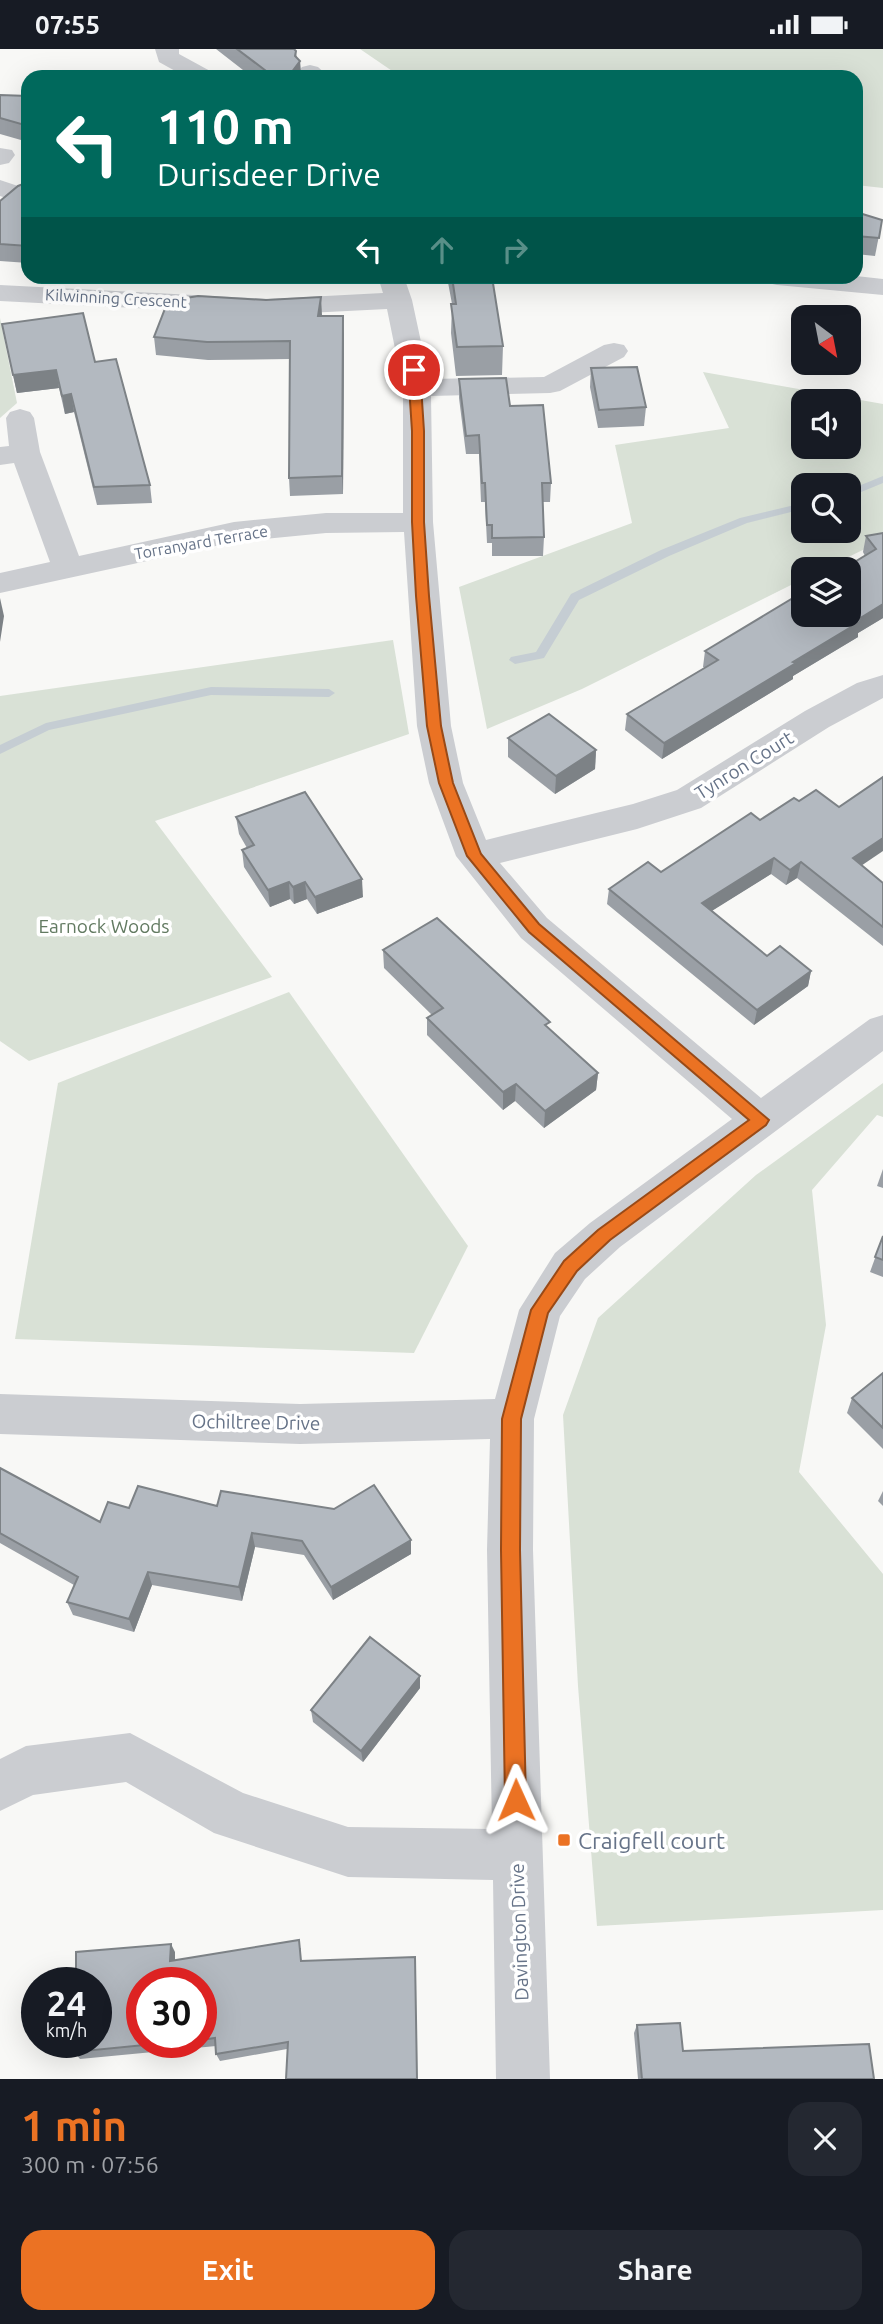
<!DOCTYPE html>
<meta charset="utf-8">
<style>
:root{--surface:#171b24;--page:#242831;--text:#f1f3f6;--muted:#9ea1a6;--accent:#eb7223}
body{margin:0;font-family:Ubuntu,sans-serif;background:var(--page);color:var(--text);height:100vh;display:flex;flex-direction:column;font-size:26px;white-space:nowrap}
*{box-sizing:border-box;margin:0}
p{font-size:23px;color:var(--muted)}
.icon{flex:none;width:38px;height:38px;fill:none;stroke:currentColor;stroke-width:2;stroke-linecap:round;stroke-linejoin:round}
.map{position:relative;height:2030px;overflow:hidden}
.details{display:flex;flex-direction:column;background:var(--surface);flex:1}
.details>*{flex:none}
.banner{position:absolute;left:21px;top:21px;width:842px;height:214px;border-radius:21px;box-shadow:0 7px 28px #0002;background:#00695c;color:#fff;overflow:hidden}
.needle{width:46px;rotate:148deg}
.fabs{position:absolute;left:791px;top:256px;display:grid;gap:14px}
.fabs a{display:grid;place-items:center;width:70px;height:70px;border-radius:14px;background:var(--surface);box-shadow:0 7px 28px #0002;font-size:35px}
.speed{position:absolute;left:21px;top:1918px;display:flex;gap:14px;font-size:35px;font-weight:700;text-align:center}
.speed>*{display:grid;place-content:center;width:91px;height:91px;border-radius:50%;background:var(--surface);box-shadow:0 7px 28px #0002;line-height:1}
.speed small{font-size:18px;font-weight:400}
.speed .limit{border:10px solid #d22;background:#fff;color:#111}
.pin{position:absolute;display:grid;place-items:center;width:60px;height:60px;color:#fff;margin:-30px;border:4px solid #fff;border-radius:50%;box-shadow:0 2px 7px #0007}
.me{position:absolute;width:77px;margin:-38px;rotate:359deg;stroke-linejoin:round;filter:drop-shadow(0 0 5px #0008)}
.turn{display:flex;align-items:center;gap:24px;height:147px;padding:0 21px;font-size:32px}
.turn .icon{width:91px;height:91px;stroke-width:2.5}
.turn b{display:block;font-size:49px;line-height:60px}
.lanes{display:flex;align-items:center;height:66px;padding:0 21px;background:#0003;justify-content:center;gap:35px;direction:ltr}
.lanes .off{opacity:.35}
.round{display:grid;place-items:center;flex:none;width:74px;height:74px;border-radius:21px;background:var(--page)}
.summary{display:flex;align-items:center;justify-content:space-between;height:119px;padding:0 21px}
h1{font-size:42px;font-weight:700;line-height:52px;color:var(--accent)}
.primary-button{display:flex;gap:14px;margin-top:auto;padding:14px 21px}
.primary-button a{flex:1;height:80px;border-radius:21px;background:var(--accent);color:#fff;font-size:28px;font-weight:700;line-height:80px;text-align:center}
.primary-button a+a{background:var(--page);color:var(--text)}
.status{display:flex;justify-content:space-between;align-items:center;height:49px;padding:0 35px;background:var(--surface);direction:ltr}
.status svg{height:19px;fill:currentColor}
.map>svg:first-child{display:block}
.green{fill:#d9e1d6;fill-rule:evenodd}
.lines{fill:none;stroke-linecap:round;stroke-linejoin:round}
.stream{fill:#c5cdd3;fill-rule:evenodd}
.minor{fill:#cbcdd1;fill-rule:evenodd}
.wall{fill:#9a9fa5;fill-rule:evenodd}
.shaded-wall{fill:#7d8286}
.building{fill:#b3b9c0;stroke:#7d8286;stroke-width:2}
.route{fill:#eb7223;stroke:#994a17;stroke-width:2}
.poi-dot{fill:#eb7223;stroke:#fff;stroke-width:2.5}
.labels{text-anchor:middle;dominant-baseline:central;stroke-width:7;stroke-linejoin:round;paint-order:stroke}
.far-street-label{font-size:16px;fill:#667388;stroke:#fff}
.street-label{font-size:19px;fill:#667388;stroke:#fff}
.park-label{font-size:19px;fill:#627a61;stroke:#fff}
.near-poi-label{font-size:23px;fill:#667388;stroke:#fff;text-anchor:start}
</style>
<div class="status"><b>07:55</b><svg viewBox="0 0 49 12"><path d="M0 12V9h3v3zM5 12V6h3v6zM10 12V3h3v9zM15 12V0h3v12zM26 1h20v11H26zM47 4h2v5h-2z"/></svg></div>
<div class="map">
<svg width="883" height="2030" viewBox="0 0 883 2030">
<rect width="100%" height="100%" fill="#f8f8f6"/>
<g class="green">
<polygon points="360,0 883,0 883,139 856,136 856,28 401,28"/>
<polygon points="0,269 17,354 0,369"/>
<path d="M703 323 883 355V491L824 520H803V530L582 640 487 680 459 538 632 474 615 396 729 379ZM803 352H849V397H803ZM803 436H849V481H803Z"/>
<polygon points="393,591 409,685 155,772 272,928 29,1012 0,992 0,647"/>
<polygon points="289,943 468,1197 414,1304 15,1290 58,1034"/>
<polygon points="883,1034 883,1068 877,1066 812,1141 826,1276 799,1423 883,1525 883,1861 597,1877 578,1637 563,1366 598,1269 756,1126"/>
</g>
<g class="lines">
<g class="stream">
<polygon points="883,427 883,434 849,448 849,441"/>
<polygon points="803,454 803,460 747,474 669,507 579,551 544,609 515,615 509,611 511,608 536,603 571,545 661,501 740,469"/>
<polygon points="211,638 329,640 335,644 329,648 211,646 49,681 0,705 0,696 46,674"/>
</g>
<g class="minor">
<polygon points="155,0 179,0 179,5 212,23 216,28 186,28 159,13"/>
<polygon points="310,16 318,18 329,28 302,28 298,23 302,18"/>
<polygon points="0,99 12,101 15,106 9,114 0,116"/>
<polygon points="0,131 27,140 28,149 18,153 0,147"/>
<polygon points="856,227 883,230 883,246 777,236 768,234 764,228"/>
<polygon points="378,228 404,228 412,251 429,330 544,328 604,296 614,294 624,296 628,302 624,308 560,342 550,344 431,347 433,473 451,677 463,734 486,791 633,755 677,741 805,662 857,634 883,626 883,649 829,678 701,759 637,780 500,814 547,869 761,1049 870,970 883,966 883,1002 620,1198 585,1230 560,1267 534,1370 533,1501 550,2030 496,2030 493,1831 348,1828 214,1784 126,1733 33,1746 0,1762 0,1710 26,1697 130,1684 243,1744 348,1778 492,1780 487,1501 490,1390 300,1395 0,1385 0,1345 300,1355 495,1350 519,1261 555,1204 590,1174 732,1070 521,889 456,807 429,734 417,677 404,483 326,484 234,493 0,544 0,524 50,513 14,414 0,416 0,398 9,397 6,369 10,363 20,360 30,363 34,369 40,403 79,507 234,473 326,464 403,464 403,339 387,260 268,266 0,252 0,236 268,250 383,244"/>
</g>
</g>
<g class="wall">
<polygon points="216,0 294,0 297,9 300,12 301,28 252,28"/>
<polygon points="0,46 28,47 28,93 0,85"/>
<polygon points="28,131 28,214 0,212 0,152 26,134"/>
<polygon points="856,163 882,171 875,207 856,205"/>
<polygon points="447,228 492,228 503,297 502,326 456,327 451,284 452,255"/>
<polygon points="322,267 344,285 343,445 290,447 289,429 290,310 208,311 156,306 154,288"/>
<polygon points="2,275 95,313 150,436 152,454 97,456 74,363 65,365 59,339 17,344"/>
<polygon points="591,319 646,358 644,377 598,379 590,338"/>
<polygon points="459,330 510,357 551,434 550,453 543,453 544,488 543,507 492,507 492,494 487,494 485,453 481,453 479,405 466,405 459,349"/>
<polygon points="883,484 883,569 858,584 858,588 793,627 793,630 662,710 625,681 627,665 705,619 703,618 705,602 865,507 863,503 866,487"/>
<polygon points="508,689 596,701 595,720 555,745 508,708"/>
<polygon points="799,752 839,758 862,816 883,834 883,897 797,829 786,836 771,825 711,862 767,907 811,922 808,937 754,976 607,855 609,840 661,823 760,771"/>
<polygon points="236,768 363,848 317,865 307,850 294,855 290,850 270,858 244,818 242,801 247,799 239,785"/>
<polygon points="383,901 549,980 598,1024 596,1041 544,1079 515,1052 503,1061 427,986 427,969 432,966 384,919"/>
<polygon points="883,1120 883,1139 877,1137"/>
<polygon points="883,1187 883,1228 870,1223"/>
<polygon points="883,1324 883,1400 847,1364 852,1349"/>
<polygon points="0,1419 100,1473 217,1457 411,1491 411,1505 333,1551 304,1506 255,1498 242,1552 152,1536 134,1583 73,1566 67,1553 74,1536 0,1494"/>
<polygon points="883,1442 883,1457 878,1452"/>
<polygon points="420,1639 363,1713 313,1673 311,1661"/>
<path d="M301 1899 287 2000 220 2012 216 2005V1997L80 2010 74 2003 175 1903V1911ZM201 1934V1993H142Z"/>
<polygon points="637,1976 683,2002 874,2030 638,2030 634,1984"/>
</g>
<g class="shaded-wall">
<polygon points="296,2 297,16 300,12 301,28 288,28"/>
<polygon points="321,248 322,266 319,285 318,267"/>
<polygon points="343,267 344,285 343,445 342,427"/>
<polygon points="56,321 59,339 17,344 13,326"/>
<polygon points="71,345 74,363 65,365 62,347"/>
<polygon points="0,549 4,567 0,593"/>
<polygon points="883,555 883,569 858,584 858,588 793,627 793,630 662,710 664,694"/>
<polygon points="596,701 595,720 555,745 556,727"/>
<polygon points="883,789 883,802 849,825 853,809"/>
<polygon points="774,809 771,825 699,870 702,854"/>
<polygon points="801,813 797,829 786,836 790,821"/>
<polygon points="362,830 363,848 317,865 315,848"/>
<polygon points="289,833 290,850 270,858 268,841"/>
<polygon points="305,833 307,850 294,855 293,838"/>
<polygon points="811,922 808,937 754,976 757,961"/>
<polygon points="598,1024 596,1041 544,1079 545,1062"/>
<polygon points="516,1035 515,1052 503,1061 503,1043"/>
<polygon points="252,1484 255,1498 242,1552 239,1538"/>
<polygon points="411,1491 411,1505 333,1551 331,1538"/>
<polygon points="148,1523 152,1536 134,1583 129,1570"/>
<polygon points="420,1627 420,1639 363,1713 361,1702"/>
<polygon points="171,1895 175,1903 175,1920 170,1912"/>
</g>
<g class="building">
<polygon points="237,0 294,0 296,2 295,7 300,12 288,28 274,28"/>
<polygon points="0,46 28,47 28,77 0,69"/>
<polygon points="28,131 28,197 0,195 0,152 18,137 26,134"/>
<polygon points="856,163 882,171 879,189 856,187"/>
<polygon points="452,228 492,228 503,297 457,298 451,255 456,255"/>
<polygon points="198,247 266,251 321,248 318,267 343,267 342,427 289,429 290,292 207,293 154,288 168,252"/>
<polygon points="83,264 95,313 116,310 150,436 94,438 71,345 62,347 56,321 13,326 2,275"/>
<polygon points="637,318 646,358 599,361 591,319"/>
<polygon points="506,329 510,357 543,356 551,434 542,434 544,488 492,489 492,476 487,476 485,434 482,434 479,386 466,387 459,330"/>
<polygon points="883,484 883,555 859,570 861,572 793,613 796,614 664,694 627,665 718,611 705,602 803,543 803,565 849,565 849,520 843,520 876,500 866,487"/>
<polygon points="549,665 596,701 556,727 508,689"/>
<polygon points="883,728 883,789 853,809 883,834 883,878 801,813 790,821 774,809 702,854 767,907 780,897 811,922 757,961 609,840 648,813 661,823 751,764 760,771 794,749 799,752 816,741 839,758"/>
<polygon points="305,743 362,830 315,848 305,833 293,838 289,833 268,841 242,801 254,796 236,768"/>
<polygon points="437,869 550,973 545,976 598,1024 545,1062 516,1035 503,1043 427,969 443,959 383,901"/>
<polygon points="883,1187 883,1211 875,1208"/>
<polygon points="883,1324 883,1379 852,1349"/>
<polygon points="0,1419 100,1473 108,1453 129,1459 138,1437 217,1457 221,1442 334,1460 374,1436 411,1491 331,1538 302,1492 252,1484 239,1538 148,1523 129,1570 67,1553 78,1528 0,1484"/>
<polygon points="370,1588 420,1627 361,1702 311,1661"/>
<polygon points="299,1891 301,1912 415,1908 417,2030 286,2030 288,1993 216,2005 215,1989 201,1991 201,1934 142,1934 142,1993 175,1993 74,2003 74,1993 96,1993 96,1934 76,1934 76,1903 171,1895 170,1912"/>
<polygon points="680,1974 683,2002 869,1995 874,2030 642,2030 637,1976"/>
</g>
<polygon class="route" points="414,318 420,321 424,382 424,473 429,547 441,677 453,734 481,805 539,875 769,1071 766,1076 610,1191 577,1222 548,1264 521,1370 520,1501 526,1751 523,1758 516,1761 508,1758 505,1751 501,1501 502,1370 531,1261 564,1212 598,1181 749,1071 529,883 467,807 439,734 427,677 416,547 412,473 412,382 408,321"/>
<rect class="poi-dot" x="557" y="1784" width="14" height="14" rx="3.5"/>
<g class="labels">
<g class="far-street-label">
<text transform="translate(116 249) rotate(3)">Kilwinning Crescent</text>
<text transform="translate(201 493) rotate(-10)">Torranyard Terrace</text>
</g>
<g class="street-label">
<text transform="translate(744 716) rotate(-32)">Tynron Court</text>
<text transform="translate(256 1373) rotate(1)">Ochiltree Drive</text>
<text transform="translate(519 1883) rotate(-92)">Davington Drive</text>
</g>
<g class="park-label">
<text x="104" y="877">Earnock Woods</text>
</g>
<g class="near-poi-label">
<text x="578" y="1791">Craigfell court</text>
</g>
</g>
</svg>
<div class="fabs">
<a><svg class="needle" viewBox="-14 -14 28 28"><path d="M0-13l5 13h-10z" fill="#e53935"/><path d="M0 13l5-13h-10z" fill="#9ea1a6"/></svg></a>
<a><svg class="icon" aria-label="sound" viewBox="0 0 24 24"><path d="M4 9h4l5-4v14l-5-4H4zM17 9q2 3 0 6"/></svg></a>
<a><svg class="icon" aria-label="search" viewBox="0 0 24 24"><circle cx="10" cy="10" r="6"/><path d="M15 15l6 6"/></svg></a>
<a><svg class="icon" aria-label="layers" viewBox="0 0 24 24"><path d="M12 4l9 5-9 5-9-5zM3 14l9 5 9-5"/></svg></a>
</div>
<div class="speed"><div>24<small>km/h</small></div><div class="limit">30</div></div>
<div class="pin" style="left:414px;top:321px;background:#d93025"><svg class="icon" aria-label="arrive" viewBox="0 0 24 24"><path d="M6 21V4h12l-3 4 3 4H6"/></svg></div>
<svg class="me" style="left:516px;top:1751px" viewBox="-20 -20 40 40"><path d="M0-17L14 15 0 8-14 15z" fill="#eb7223" stroke="#fff" stroke-width="4"/></svg>
<div class="banner">
<div class="turn"><svg class="icon" aria-label="left" viewBox="0 0 24 24"><path d="M17 20v-9H6M10 6l-5 5 5 5"/></svg><div><b>110 m</b>Durisdeer Drive</div></div>
<div class="lanes"><svg class="icon" aria-label="left" viewBox="0 0 24 24"><path d="M17 20v-9H6M10 6l-5 5 5 5"/></svg><svg class="icon off" aria-label="ahead" viewBox="0 0 24 24"><path d="M12 20V5M6 11l6-6 6 6"/></svg><svg class="icon off" aria-label="right" viewBox="0 0 24 24"><path d="M7 20v-9h11M14 6l5 5-5 5"/></svg></div>
</div>
</div>
<section class="details">
<div class="summary"><div><h1>1 min</h1><p>300 m · 07:56</p></div><a class="round"><svg class="icon" aria-label="close" viewBox="0 0 24 24"><path d="M6 6l12 12M18 6L6 18"/></svg></a></div>
<div class="primary-button"><a>Exit</a><a>Share</a></div>
</section>
